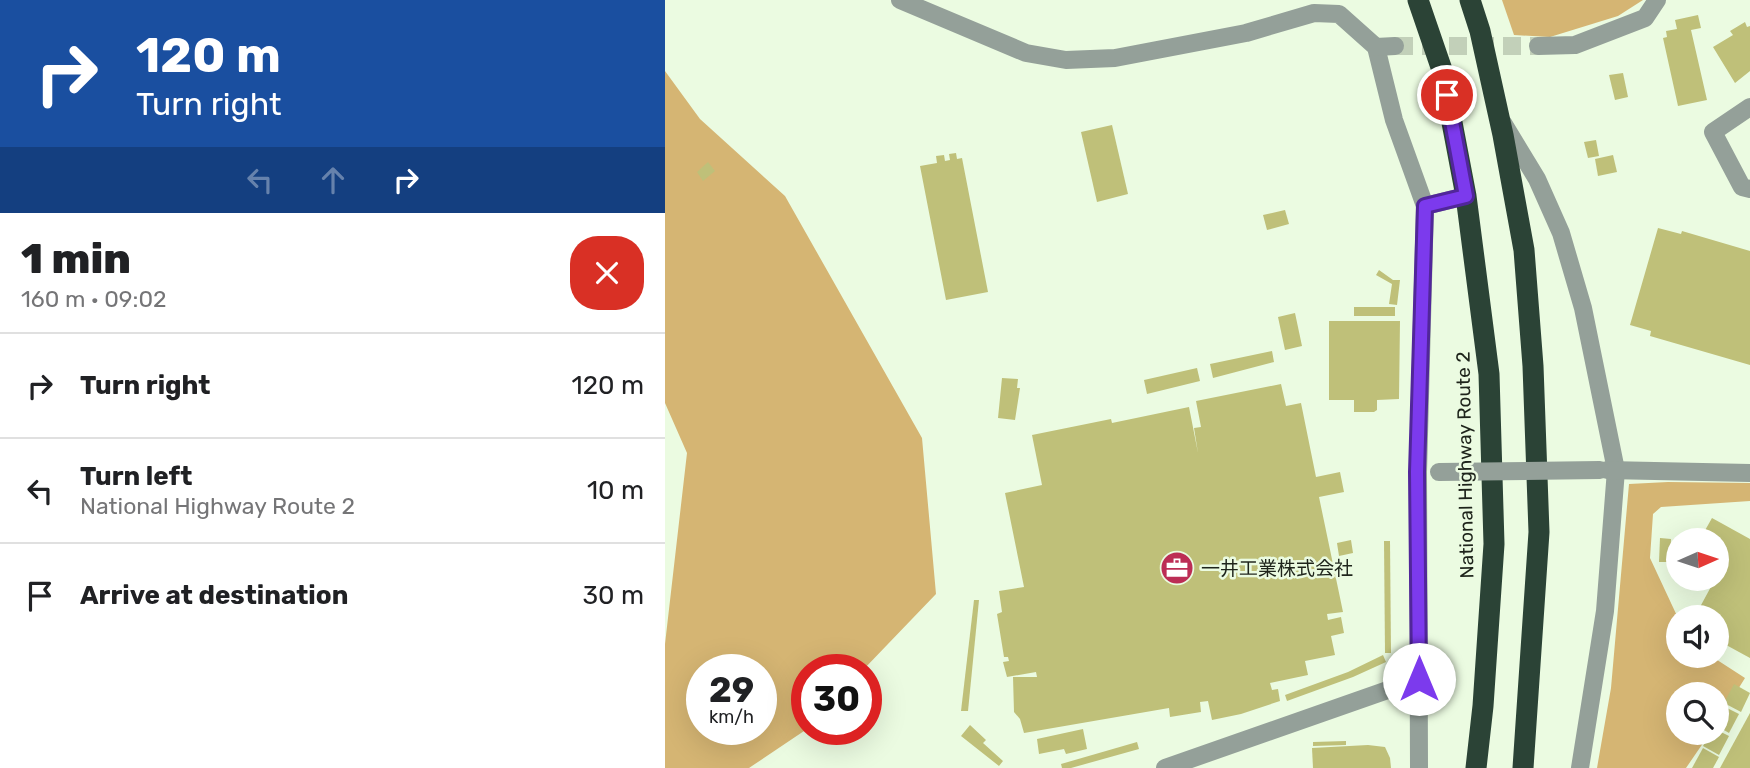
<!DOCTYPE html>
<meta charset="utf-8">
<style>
:root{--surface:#fff;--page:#f2f2f2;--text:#202124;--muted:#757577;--line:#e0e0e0}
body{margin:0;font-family:Rubik,"Noto Sans JP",sans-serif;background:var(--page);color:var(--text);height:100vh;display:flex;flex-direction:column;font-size:26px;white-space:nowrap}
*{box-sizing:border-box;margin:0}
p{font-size:23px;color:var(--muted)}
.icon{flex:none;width:38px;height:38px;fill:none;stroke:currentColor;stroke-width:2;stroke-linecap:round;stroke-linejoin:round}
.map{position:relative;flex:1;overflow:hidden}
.panel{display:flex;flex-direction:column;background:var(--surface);width:665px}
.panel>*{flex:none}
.guide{background:#1a4fa0;color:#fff;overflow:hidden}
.needle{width:46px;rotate:87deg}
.tools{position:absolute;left:1001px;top:528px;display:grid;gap:14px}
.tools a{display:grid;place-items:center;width:63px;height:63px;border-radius:50%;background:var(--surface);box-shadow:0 7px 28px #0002;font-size:35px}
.speed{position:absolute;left:21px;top:654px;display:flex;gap:14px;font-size:35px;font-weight:700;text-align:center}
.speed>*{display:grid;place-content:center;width:91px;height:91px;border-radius:50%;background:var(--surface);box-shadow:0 7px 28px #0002;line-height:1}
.speed small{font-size:18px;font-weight:400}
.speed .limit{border:10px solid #d22;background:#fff;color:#111}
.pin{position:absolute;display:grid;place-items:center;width:60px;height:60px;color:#fff;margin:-30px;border:4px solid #fff;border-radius:50%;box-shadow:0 2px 7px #0007}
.me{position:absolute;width:77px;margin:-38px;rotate:0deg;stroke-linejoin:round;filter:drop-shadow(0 0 5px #0008)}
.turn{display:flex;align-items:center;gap:24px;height:147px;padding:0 21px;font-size:32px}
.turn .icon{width:91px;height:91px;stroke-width:2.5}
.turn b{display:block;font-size:49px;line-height:60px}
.lanes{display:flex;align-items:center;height:66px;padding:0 21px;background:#0003;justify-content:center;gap:35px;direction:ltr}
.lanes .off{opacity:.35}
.round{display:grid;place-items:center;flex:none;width:74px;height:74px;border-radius:28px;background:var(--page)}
.summary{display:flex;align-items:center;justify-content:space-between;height:119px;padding:0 21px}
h1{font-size:42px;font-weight:800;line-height:52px}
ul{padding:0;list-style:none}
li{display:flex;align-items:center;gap:21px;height:105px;padding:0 21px;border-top:2px solid var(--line)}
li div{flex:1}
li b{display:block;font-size:26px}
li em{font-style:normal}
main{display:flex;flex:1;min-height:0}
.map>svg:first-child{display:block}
.forest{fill:#d5b573;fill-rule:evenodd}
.building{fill:#bfc079}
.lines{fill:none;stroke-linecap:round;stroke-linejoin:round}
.minor-tunnel{stroke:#c2d0b9;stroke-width:18;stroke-dasharray:18 9;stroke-linecap:butt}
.minor{stroke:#94a099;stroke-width:18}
.highway{stroke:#2b4336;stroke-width:21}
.minor-bridge{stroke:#94a099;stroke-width:18}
.route-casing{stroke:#51269a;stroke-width:18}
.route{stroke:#7c3aed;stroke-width:12}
.labels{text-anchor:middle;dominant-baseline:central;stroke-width:5;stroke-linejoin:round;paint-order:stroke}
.street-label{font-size:19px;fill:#1e241b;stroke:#ebfbe1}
.poi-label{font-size:19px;fill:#1e241b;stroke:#ebfbe1;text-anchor:start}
</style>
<main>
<section class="panel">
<div class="guide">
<div class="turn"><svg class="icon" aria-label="right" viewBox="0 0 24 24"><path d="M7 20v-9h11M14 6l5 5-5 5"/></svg><div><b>120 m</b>Turn right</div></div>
<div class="lanes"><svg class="icon off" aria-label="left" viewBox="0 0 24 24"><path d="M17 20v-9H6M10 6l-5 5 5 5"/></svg><svg class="icon off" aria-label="ahead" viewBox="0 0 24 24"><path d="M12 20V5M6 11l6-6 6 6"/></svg><svg class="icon" aria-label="right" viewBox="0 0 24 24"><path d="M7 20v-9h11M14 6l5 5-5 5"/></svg></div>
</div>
<div class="summary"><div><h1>1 min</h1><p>160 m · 09:02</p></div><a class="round" style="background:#d93025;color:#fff"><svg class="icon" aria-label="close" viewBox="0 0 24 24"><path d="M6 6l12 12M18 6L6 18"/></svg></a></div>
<ul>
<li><svg class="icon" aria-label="right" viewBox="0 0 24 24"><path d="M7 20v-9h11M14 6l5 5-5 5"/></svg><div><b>Turn right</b></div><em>120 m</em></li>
<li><svg class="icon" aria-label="left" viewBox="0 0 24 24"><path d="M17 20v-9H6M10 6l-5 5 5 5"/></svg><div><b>Turn left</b><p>National Highway Route 2</p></div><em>10 m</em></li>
<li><svg class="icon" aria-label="arrive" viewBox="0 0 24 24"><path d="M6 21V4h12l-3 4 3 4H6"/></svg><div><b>Arrive at destination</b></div><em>30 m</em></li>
</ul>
</section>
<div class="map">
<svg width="1085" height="768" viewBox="0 0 1085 768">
<rect width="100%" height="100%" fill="#ebfbe1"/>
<g class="forest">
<polygon points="837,0 978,0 953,16 885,37 849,35"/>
<path d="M0 71 35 119 120 196 257 438 271 594 198 670H142V729L84 768H0V644L22 453 0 403ZM37 670H96V730H37Z"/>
<polygon points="1003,482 1085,483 1085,501 996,507 988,514 985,558 1013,618 1013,656 1046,656 1080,678 1052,723 1052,695 1013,695 1013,733 1045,733 1021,768 932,768 946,688 964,484"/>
</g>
<g class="building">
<polygon points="1033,15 1036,28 1026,30 1042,100 1013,106 998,38 1002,37 1001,31 1012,29 1010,20"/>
<polygon points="1080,22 1082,27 1085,26 1085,71 1070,83 1048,47 1068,35 1065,31"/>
<polygon points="958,73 963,97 950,100 944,75"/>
<polygon points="447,125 463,194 432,202 416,132"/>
<polygon points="931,140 934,156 923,158 919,142"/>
<polygon points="291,153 292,159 297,158 323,292 281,300 255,166 272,163 271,156 279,155 280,161 285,160 284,154"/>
<polygon points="948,155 952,172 933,176 930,159"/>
<polygon points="43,162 50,171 38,181 32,172"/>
<polygon points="620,210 624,224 602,230 598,215"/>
<polygon points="993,228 1016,234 1017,231 1085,251 1085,365 985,336 986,331 965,325"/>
<polygon points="714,270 728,280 735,280 732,305 724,304 727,284 711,275"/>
<rect x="689" y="307" width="41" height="9"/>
<polygon points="630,313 637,346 620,350 613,317"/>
<polygon points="664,321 735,321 734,399 712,400 712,410 709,412 689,412 689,400 664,400"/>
<polygon points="607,351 609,362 548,378 545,364"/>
<polygon points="532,368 535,381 482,394 479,380"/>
<polygon points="337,378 353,379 352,388 355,388 350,420 333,418"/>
<polygon points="616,384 621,406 636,403 651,477 675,472 679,492 654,497 678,612 662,614 663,620 676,617 679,633 666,636 670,655 640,661 643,675 605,683 607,690 613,689 615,701 576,714 547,720 543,701 535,702 536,712 505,717 504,708 359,733 355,719 349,712 348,677 372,677 371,672 342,677 338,662 344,661 343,657 339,657 332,614 337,612 334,591 359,587 340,493 377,485 367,435 446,419 447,423 524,407 533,453 529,428 536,427 531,401"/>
<polygon points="1047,518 1085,539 1085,658 1052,640 1052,618 1044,618 1047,613 1035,607 1048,583 1042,579 1052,579 1052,541 1034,541"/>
<polygon points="995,538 1006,539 1005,562 994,562"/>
<polygon points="686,540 688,553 674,556 672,543"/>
<polygon points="719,541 725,541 726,653 720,653"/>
<polygon points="309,600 314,600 303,711 296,711"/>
<polygon points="718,655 721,662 688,677 622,701 620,695 683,672"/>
<polygon points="1069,684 1085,693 1076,712 1059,703"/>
<polygon points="1058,706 1074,714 1064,733 1052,726 1052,718"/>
<polygon points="1085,713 1085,768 1055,768"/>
<polygon points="305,725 321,740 318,743 338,761 334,766 296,736"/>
<polygon points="418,729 422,749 401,754 399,749 374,754 372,739"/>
<polygon points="1052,730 1064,736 1054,755 1038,746 1045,733 1052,733"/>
<polygon points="681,741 681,745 648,746 648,742"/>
<polygon points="472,742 474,749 406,768 397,768 396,764"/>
<polygon points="703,745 720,747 725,758 726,768 648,768 647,748"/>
<polygon points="1038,748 1054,757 1048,768 1027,768"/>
</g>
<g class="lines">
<polyline class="minor-tunnel" points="730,46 873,46"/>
<g class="minor">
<polyline points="235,0 361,53 401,60 450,58 581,33 649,13 674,14 711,47 729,120 760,206 753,472 754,768"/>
<polyline points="873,46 910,45 980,18 992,0"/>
<polyline points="711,47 730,46"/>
<polyline points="1085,107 1048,132 1077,187 1085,189"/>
<polyline points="838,123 872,179 896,233 918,308 951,470 940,611 915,768"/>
<polyline points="760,206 801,196"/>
<polyline points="942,470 1085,473"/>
<polyline points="500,768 754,679"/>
</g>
<g class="highway">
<polyline points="753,0 777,70 801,196 824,374 829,544 818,706 811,768"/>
<polyline points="805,0 815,31 838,135 859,250 868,366 874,532 858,768"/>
</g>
<polyline class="minor-bridge" points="774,472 935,470"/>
</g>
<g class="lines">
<defs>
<polyline id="route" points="754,679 752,472 760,206 801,196 782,95"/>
</defs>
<use href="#route" class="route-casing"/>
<use href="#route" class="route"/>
</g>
<defs>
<symbol id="office-disc" viewBox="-11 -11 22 22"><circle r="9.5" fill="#bc2d55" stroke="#ebfbe1"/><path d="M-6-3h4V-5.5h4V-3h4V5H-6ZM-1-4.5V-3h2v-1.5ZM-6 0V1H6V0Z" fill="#fff"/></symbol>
</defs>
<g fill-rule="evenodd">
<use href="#office-disc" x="493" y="549" width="38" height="38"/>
</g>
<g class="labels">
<g class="street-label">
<text transform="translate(800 465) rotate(-91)">National Highway Route 2</text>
</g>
<g class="poi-label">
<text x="536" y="568">一井工業株式会社</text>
</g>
</g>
</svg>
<div class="tools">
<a><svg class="needle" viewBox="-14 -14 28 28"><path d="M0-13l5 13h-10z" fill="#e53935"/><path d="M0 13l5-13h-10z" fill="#757577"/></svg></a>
<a><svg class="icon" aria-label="sound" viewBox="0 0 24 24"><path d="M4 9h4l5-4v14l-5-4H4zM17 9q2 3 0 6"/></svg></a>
<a><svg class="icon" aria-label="search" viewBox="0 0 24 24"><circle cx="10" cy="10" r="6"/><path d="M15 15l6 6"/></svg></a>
</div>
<div class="speed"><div>29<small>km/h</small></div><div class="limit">30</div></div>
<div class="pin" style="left:782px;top:95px;background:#d93025"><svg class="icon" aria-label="arrive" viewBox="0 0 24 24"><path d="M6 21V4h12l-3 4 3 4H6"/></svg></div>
<svg class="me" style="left:754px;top:679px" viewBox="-20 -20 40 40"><circle r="19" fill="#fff"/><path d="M0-13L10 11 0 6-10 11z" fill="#7c3aed"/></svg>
</div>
</main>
